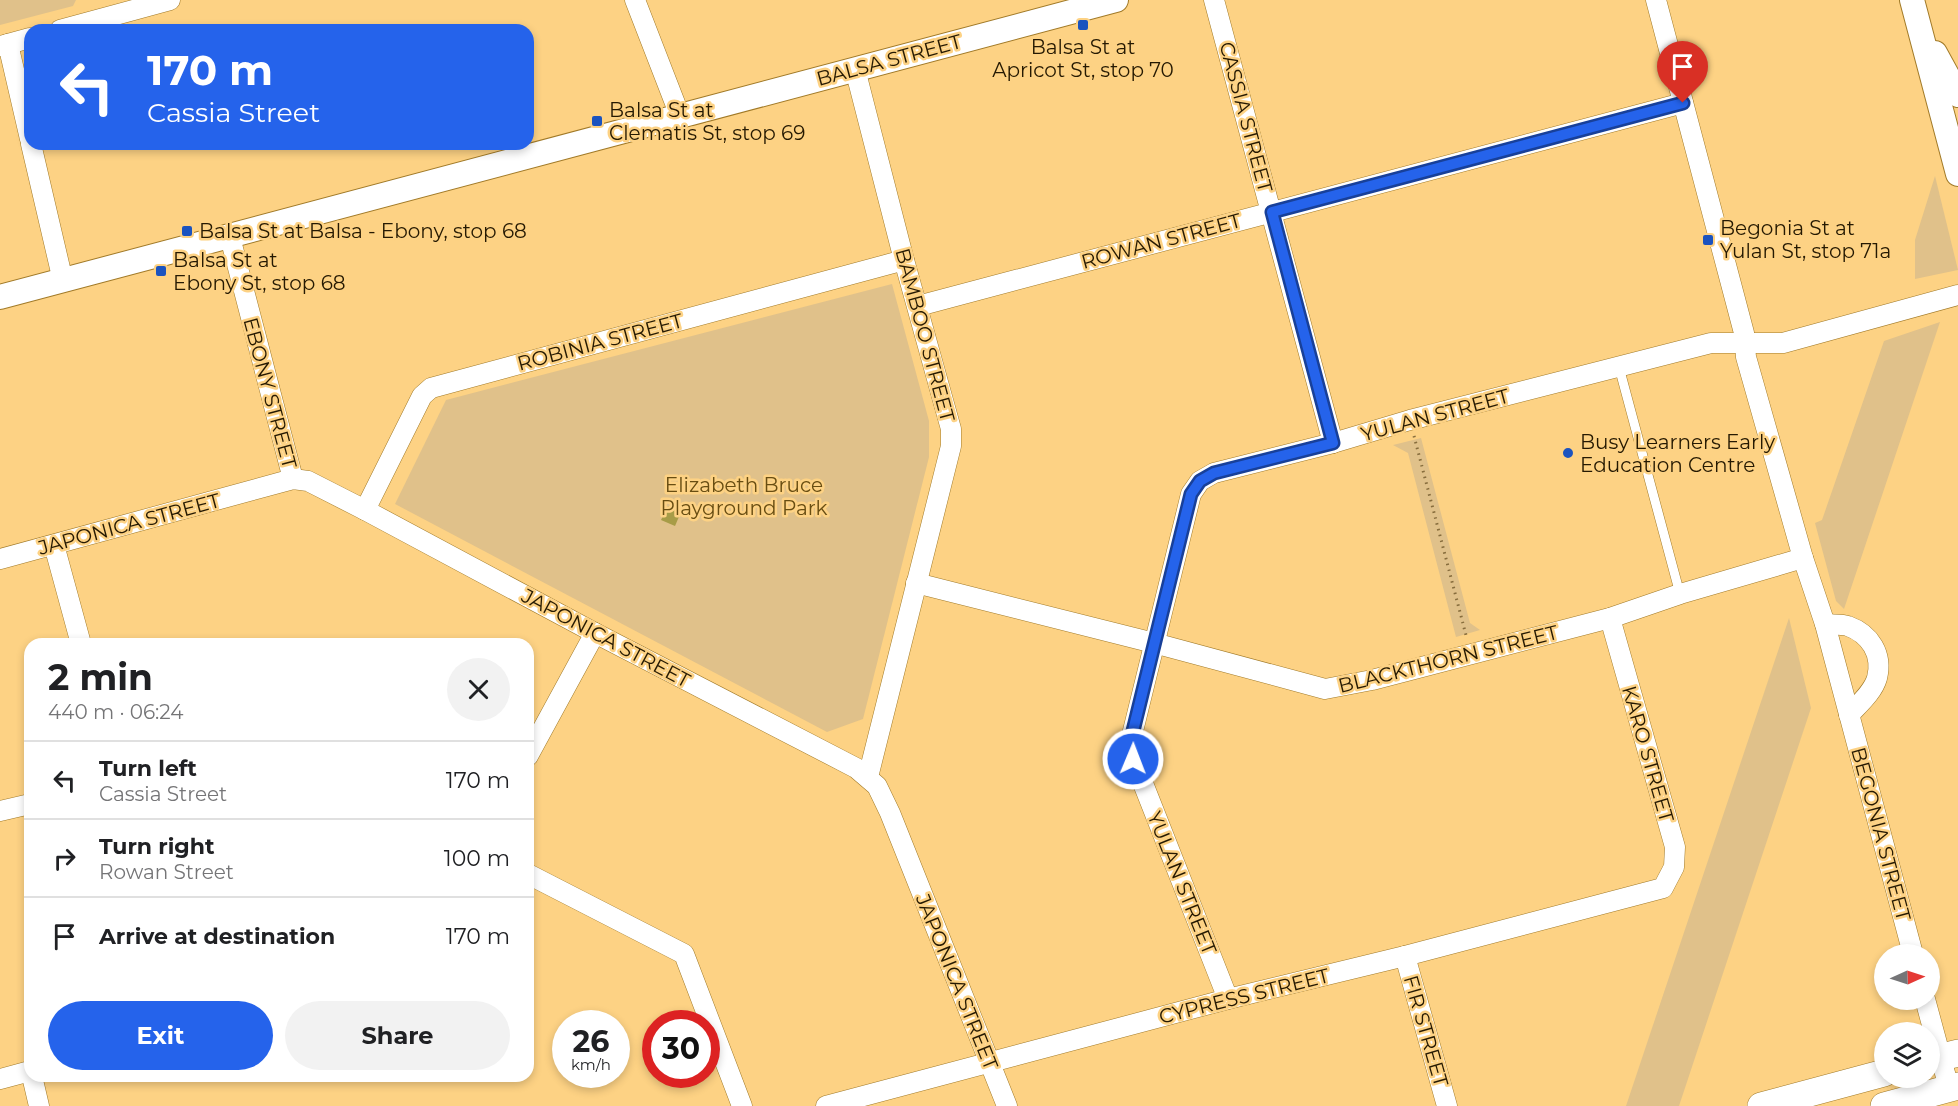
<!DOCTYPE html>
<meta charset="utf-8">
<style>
:root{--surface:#fff;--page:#f2f2f2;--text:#202124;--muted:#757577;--line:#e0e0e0;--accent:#2563eb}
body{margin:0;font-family:Montserrat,sans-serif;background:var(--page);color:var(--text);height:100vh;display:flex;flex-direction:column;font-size:22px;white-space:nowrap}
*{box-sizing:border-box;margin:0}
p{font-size:20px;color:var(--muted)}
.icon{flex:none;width:33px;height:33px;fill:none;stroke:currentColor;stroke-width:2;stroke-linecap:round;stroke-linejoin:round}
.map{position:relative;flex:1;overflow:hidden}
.panel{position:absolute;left:24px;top:638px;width:510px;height:444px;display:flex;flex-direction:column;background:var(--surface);border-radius:18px;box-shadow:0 3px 9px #0003}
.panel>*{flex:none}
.top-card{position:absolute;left:24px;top:24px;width:510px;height:126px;border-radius:18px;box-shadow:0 3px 9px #0003;background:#2563eb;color:#fff;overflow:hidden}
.needle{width:39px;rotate:87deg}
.buttons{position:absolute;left:1874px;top:944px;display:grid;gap:12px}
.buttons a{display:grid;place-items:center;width:66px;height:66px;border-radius:50%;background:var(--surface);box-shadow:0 3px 9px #0003;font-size:30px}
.speed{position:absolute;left:552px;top:1010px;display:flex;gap:12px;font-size:30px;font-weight:700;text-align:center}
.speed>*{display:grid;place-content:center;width:78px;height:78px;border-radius:50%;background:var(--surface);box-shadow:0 3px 9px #0003;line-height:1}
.speed small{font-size:15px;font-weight:400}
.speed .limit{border:9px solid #d22;background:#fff;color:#111}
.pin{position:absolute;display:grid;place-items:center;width:51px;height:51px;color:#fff;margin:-62px -26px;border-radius:50% 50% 50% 0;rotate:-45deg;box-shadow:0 0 6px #0007}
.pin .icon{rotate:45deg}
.me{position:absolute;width:66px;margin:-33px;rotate:1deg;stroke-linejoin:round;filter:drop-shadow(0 0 4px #0008)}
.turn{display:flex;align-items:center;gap:21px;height:126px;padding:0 24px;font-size:27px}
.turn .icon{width:78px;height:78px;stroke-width:2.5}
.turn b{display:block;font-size:42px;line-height:51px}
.round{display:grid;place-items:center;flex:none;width:63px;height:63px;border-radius:32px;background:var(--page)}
.head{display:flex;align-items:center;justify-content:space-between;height:102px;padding:0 24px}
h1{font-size:36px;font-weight:700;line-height:45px}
.primary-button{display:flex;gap:12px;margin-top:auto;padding:12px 24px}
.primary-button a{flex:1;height:69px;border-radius:36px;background:var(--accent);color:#fff;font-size:24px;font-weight:700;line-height:69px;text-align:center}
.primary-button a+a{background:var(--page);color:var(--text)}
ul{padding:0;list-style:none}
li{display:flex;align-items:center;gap:18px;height:78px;padding:0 24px;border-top:2px solid var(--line)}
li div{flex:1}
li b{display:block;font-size:22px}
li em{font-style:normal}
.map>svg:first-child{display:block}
.green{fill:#e0c18a}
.building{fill:#a79c47}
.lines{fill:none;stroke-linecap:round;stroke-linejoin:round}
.service-casing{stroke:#a17a28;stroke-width:10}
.minor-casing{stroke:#a17a28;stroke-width:21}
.tertiary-casing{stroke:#a17a28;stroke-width:26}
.secondary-casing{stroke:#a17a28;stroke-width:28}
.path{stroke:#876d3d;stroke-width:3;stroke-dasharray:1.5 4.5;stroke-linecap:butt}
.service{stroke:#fff;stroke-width:9}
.minor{stroke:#fff;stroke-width:20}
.tertiary{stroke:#fff;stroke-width:24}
.secondary{stroke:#fff;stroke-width:27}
.route-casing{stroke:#184099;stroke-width:15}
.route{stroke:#2563eb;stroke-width:10}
.poi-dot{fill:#1b53bf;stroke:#fdd284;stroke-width:2}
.labels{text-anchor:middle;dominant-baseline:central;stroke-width:5;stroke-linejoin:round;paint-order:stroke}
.poi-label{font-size:20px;fill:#251902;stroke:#fdd284;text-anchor:start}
.street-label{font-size:20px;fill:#251902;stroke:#fdd284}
.park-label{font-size:20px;fill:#684d12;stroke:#fdd284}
</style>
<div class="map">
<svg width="1958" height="1106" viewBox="0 0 1958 1106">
<rect width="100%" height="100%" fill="#fdd284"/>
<g class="green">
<polygon points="0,0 76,0 73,6 0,25"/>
<polygon points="1935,176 1958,270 1915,279 1915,240"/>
<polygon points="892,284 929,421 929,457 863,719 827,732 395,504 446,400"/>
<polygon points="1940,322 1844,609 1836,601 1815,523 1822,520 1884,341"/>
<polygon points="1421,438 1470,623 1480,630 1456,637 1408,453 1393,445"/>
<polygon points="1789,618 1811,708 1679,1106 1626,1106"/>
</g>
<polygon class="building" points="668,506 681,512 675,526 661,520"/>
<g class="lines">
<defs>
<polyline id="service" points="1619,367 1680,594"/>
<g id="minor">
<polyline points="635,0 680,116"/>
<polyline points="1214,0 1333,443"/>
<polyline points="1656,0 1744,333 1746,357 1803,558 1825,624 1913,954"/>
<polyline points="60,30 170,0"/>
<polyline points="8,44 30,139"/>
<polyline points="0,46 30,38"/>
<polyline points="855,69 904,260 951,429 951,446 868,777"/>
<polyline points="31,144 63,281"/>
<polyline points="230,237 293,479"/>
<polyline points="918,306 1683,103"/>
<polyline points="365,510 422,396 431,388 904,260"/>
<polyline points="54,545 81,644"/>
<polyline points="0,559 293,479 308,481 365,510 595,633 856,768 877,786 890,813 1007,1106"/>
<polyline points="916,583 1154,643 1325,689 1372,680 1610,618 1680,594 1803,558"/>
<path d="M1825 624C1832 625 1841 624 1848 626 1870 634 1883 654 1877 678 1873 692 1859 704 1849 715"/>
<polyline points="528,756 595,633"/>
<polyline points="0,811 30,804"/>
<polyline points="528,874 684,954 742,1106"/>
<polyline points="1405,956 1447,1106"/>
<polyline points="1228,999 1133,758 1132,735 1191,494 1200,481 1214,473 1333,443 1410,420 1711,343 1783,343 1958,295"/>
<polyline points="1925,999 1949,1088"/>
<polyline points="32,1076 39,1106"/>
<polyline points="0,1079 30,1071"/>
<polyline points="826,1106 1228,999 1405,956 1663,888 1674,867 1675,847 1610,618"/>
</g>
<g id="tertiary">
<polyline points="1912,0 1958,174"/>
<polyline points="1935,53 1958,95"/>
<polyline points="0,297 1116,0"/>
</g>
<g id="secondary">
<polyline points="1929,1060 1958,1053"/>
<polyline points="1761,1106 1884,1073"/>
<polyline points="1884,1106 1958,1086"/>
</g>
</defs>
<use href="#service" class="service-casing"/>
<use href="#minor" class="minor-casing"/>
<use href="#tertiary" class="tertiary-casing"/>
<use href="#secondary" class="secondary-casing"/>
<polyline class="path" points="1414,436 1467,639"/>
<use href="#service" class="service"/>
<use href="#minor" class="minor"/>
<use href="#tertiary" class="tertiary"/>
<use href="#secondary" class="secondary"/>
</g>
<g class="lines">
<defs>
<polyline id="route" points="1133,759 1132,735 1191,494 1200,481 1214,473 1333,443 1272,212 1683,103"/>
</defs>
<use href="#route" class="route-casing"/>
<use href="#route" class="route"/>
</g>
<g class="poi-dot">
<rect x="1077" y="19" width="12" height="12" rx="3"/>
<rect x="591" y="115" width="12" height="12" rx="3"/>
<rect x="181" y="225" width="12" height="12" rx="3"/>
<rect x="1702" y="234" width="12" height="12" rx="3"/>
<rect x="155" y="265" width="12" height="12" rx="3"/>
<circle cx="1568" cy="453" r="6"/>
</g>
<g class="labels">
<g class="poi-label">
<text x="1083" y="47" text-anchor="middle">Balsa St at<tspan x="1083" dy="23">Apricot St, stop 70</tspan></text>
<text x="609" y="110">Balsa St at<tspan x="609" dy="23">Clematis St, stop 69</tspan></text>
<text x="1720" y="228">Begonia St at<tspan x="1720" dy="23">Yulan St, stop 71a</tspan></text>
<text x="199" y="231">Balsa St at Balsa - Ebony, stop 68</text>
<text x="173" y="260">Balsa St at<tspan x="173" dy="23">Ebony St, stop 68</tspan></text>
<text x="1580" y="442">Busy Learners Early<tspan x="1580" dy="23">Education Centre</tspan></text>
</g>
<g class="street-label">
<text transform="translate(889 60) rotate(-15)">BALSA STREET</text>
<text transform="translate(1246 117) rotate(75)">CASSIA STREET</text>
<text transform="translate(1161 241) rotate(-15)">ROWAN STREET</text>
<text transform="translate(925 335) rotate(75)">BAMBOO STREET</text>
<text transform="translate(600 342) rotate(-15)">ROBINIA STREET</text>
<text transform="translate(270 393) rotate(75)">EBONY STREET</text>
<text transform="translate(1435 415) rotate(-15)">YULAN STREET</text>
<text transform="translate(129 524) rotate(-15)">JAPONICA STREET</text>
<text transform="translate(606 638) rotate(28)">JAPONICA STREET</text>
<text transform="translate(1448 659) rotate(-14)">BLACKTHORN STREET</text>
<text transform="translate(1648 754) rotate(74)">KARO STREET</text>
<text transform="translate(1881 834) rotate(75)">BEGONIA STREET</text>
<text transform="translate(1182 883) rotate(68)">YULAN STREET</text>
<text transform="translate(957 982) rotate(68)">JAPONICA STREET</text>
<text transform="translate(1244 996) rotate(-14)">CYPRESS STREET</text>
<text transform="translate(1426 1031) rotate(74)">FIR STREET</text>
</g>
<g class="park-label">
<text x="744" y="485">Elizabeth Bruce<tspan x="744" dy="23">Playground Park</tspan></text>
</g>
</g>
</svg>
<div class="buttons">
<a><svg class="needle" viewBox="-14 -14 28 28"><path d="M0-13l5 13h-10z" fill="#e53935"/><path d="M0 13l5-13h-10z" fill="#757577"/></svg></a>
<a><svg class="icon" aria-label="layers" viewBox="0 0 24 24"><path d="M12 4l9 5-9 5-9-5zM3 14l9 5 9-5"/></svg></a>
</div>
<div class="speed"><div>26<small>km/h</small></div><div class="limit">30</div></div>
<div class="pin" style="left:1683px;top:103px;background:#d93025"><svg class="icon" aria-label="arrive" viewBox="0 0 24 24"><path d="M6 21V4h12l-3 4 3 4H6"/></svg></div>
<svg class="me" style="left:1133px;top:759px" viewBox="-20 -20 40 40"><circle r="17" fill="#2563eb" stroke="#fff" stroke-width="3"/><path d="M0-11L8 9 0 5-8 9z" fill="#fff"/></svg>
<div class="top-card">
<div class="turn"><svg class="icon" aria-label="left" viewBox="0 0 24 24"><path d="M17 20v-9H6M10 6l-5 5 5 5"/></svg><div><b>170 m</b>Cassia Street</div></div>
</div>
<section class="panel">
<div class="head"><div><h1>2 min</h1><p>440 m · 06:24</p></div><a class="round"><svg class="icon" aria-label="close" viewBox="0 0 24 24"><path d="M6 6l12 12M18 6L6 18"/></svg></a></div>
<ul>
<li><svg class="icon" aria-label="left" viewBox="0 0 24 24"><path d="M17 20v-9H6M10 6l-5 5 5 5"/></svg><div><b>Turn left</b><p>Cassia Street</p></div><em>170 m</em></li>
<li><svg class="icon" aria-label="right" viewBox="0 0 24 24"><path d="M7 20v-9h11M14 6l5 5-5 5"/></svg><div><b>Turn right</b><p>Rowan Street</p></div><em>100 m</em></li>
<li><svg class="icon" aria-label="arrive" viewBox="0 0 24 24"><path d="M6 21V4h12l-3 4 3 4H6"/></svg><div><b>Arrive at destination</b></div><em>170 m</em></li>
</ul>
<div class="primary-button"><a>Exit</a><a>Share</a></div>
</section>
</div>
